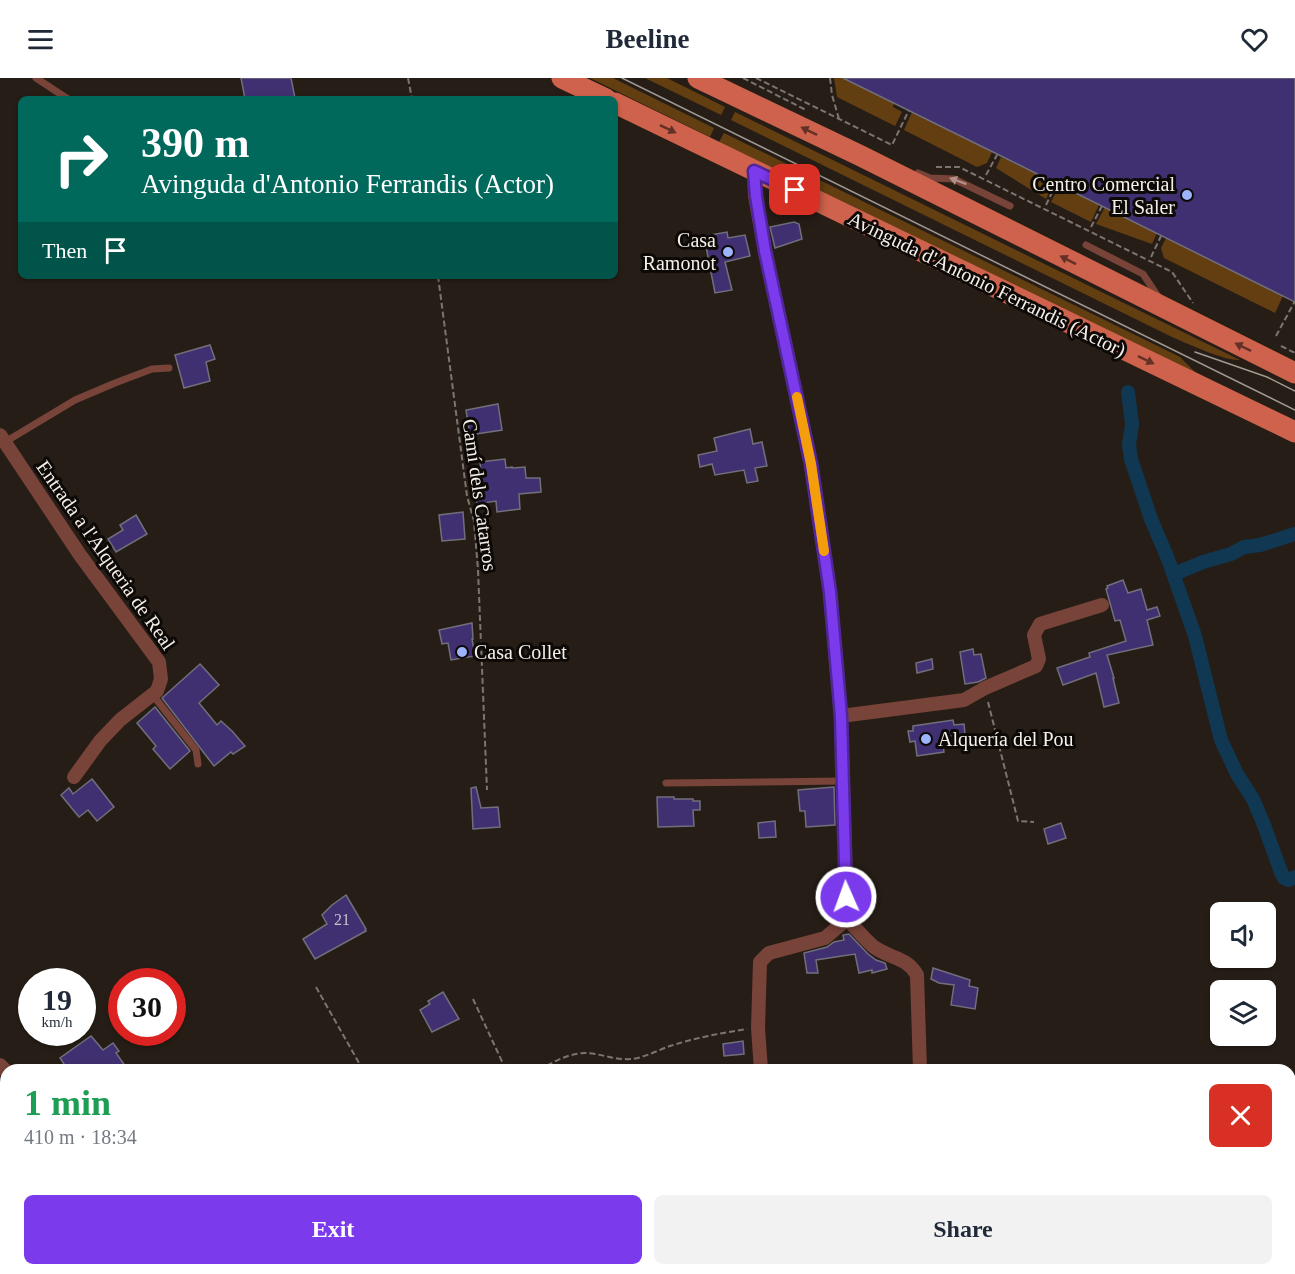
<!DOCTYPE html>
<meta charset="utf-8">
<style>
:root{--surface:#fff;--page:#f2f2f3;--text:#1f2937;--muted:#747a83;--accent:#7c3aed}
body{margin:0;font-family:"Times New Roman",serif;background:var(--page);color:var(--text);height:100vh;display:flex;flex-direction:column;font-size:22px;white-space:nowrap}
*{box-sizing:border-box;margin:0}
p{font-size:20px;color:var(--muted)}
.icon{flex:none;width:33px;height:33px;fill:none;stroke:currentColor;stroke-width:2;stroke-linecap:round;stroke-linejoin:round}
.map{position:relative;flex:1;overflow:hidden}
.side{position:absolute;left:0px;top:986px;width:1296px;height:212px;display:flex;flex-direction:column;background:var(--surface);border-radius:18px 18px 0 0;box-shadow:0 2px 4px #0004}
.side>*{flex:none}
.guide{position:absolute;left:18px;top:18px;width:600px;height:183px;border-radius:9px;box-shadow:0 2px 4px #0004;background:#00695c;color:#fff;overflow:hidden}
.tools{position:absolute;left:1210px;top:824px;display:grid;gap:12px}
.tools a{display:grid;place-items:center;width:66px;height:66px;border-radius:9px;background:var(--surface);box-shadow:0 2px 4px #0004;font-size:30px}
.speed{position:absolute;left:18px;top:890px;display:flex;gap:12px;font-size:30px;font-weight:700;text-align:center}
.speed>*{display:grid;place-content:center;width:78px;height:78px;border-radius:50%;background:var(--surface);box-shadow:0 2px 4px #0004;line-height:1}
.speed small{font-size:15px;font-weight:400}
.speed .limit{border:9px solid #d22;background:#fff;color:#111}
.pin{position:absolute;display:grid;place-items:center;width:51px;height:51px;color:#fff;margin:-26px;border-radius:12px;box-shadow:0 3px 9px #0006}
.me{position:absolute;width:66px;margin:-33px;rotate:358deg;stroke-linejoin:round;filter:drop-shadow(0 0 4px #0008)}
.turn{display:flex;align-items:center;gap:21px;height:126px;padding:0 24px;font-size:27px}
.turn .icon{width:78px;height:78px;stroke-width:2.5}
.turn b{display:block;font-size:42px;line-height:51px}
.then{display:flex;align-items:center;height:57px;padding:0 24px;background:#0003;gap:12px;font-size:22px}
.round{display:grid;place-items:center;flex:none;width:63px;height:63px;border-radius:9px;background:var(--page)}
.summary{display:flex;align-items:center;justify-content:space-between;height:102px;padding:0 24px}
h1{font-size:36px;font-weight:700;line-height:45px;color:#1e9e55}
.primary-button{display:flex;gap:12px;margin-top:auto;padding:12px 24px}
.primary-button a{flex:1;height:69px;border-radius:9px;background:var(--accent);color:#fff;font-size:24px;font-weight:700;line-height:69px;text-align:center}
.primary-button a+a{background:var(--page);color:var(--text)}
header{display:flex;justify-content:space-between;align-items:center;height:78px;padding:0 24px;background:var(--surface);font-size:27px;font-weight:700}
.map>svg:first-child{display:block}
.green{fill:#633e11}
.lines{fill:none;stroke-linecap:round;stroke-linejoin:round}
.canal{stroke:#113853;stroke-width:14}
.building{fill:#403071;stroke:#716f7c;stroke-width:1.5}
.path{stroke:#7c756e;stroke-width:2;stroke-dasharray:6 3;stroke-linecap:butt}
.lane{stroke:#784338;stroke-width:7}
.street{stroke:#784338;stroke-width:14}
.primary{stroke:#cf624c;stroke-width:21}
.tram{stroke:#a09993;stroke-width:1.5}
.oneway{fill:#643126}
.oneway2{fill:#b09088}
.route-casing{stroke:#51269a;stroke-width:15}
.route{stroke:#7c3aed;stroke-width:10}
.slow{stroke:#f59e0b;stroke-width:10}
.poi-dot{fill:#9db4fd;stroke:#0d0906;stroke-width:2}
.labels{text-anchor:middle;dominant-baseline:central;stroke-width:6;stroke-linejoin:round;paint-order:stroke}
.number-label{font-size:16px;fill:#c8bfcb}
.poi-label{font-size:20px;fill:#f5efe9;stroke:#0d0906;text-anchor:end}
.street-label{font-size:20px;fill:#f5efe9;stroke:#0d0906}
</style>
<header><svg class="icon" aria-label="menu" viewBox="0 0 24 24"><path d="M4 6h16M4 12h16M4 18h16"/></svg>Beeline<svg class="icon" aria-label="heart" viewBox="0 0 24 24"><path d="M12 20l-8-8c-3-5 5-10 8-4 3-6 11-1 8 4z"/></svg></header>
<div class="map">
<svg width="1295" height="1196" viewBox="0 0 1295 1196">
<rect width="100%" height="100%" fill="#261e16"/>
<g class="green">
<polygon points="590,0 613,0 714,50 710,59"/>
<polygon points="645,0 667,0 725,29 721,37"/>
<polygon points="834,0 843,0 894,25 893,29 902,34 895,48 837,19"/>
<path d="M735 34 1240 282C1224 283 1186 265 1170 258L731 42Z"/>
<polygon points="912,34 992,74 987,85 977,89 904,52"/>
<polygon points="724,55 1180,279 1195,294 1202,298 719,64"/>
<polygon points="1001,79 1054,104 1046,121 996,90"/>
<polygon points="1060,107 1099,127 1091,144 1051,124"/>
<polygon points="1105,129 1157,155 1152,166 1096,146"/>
<polygon points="1166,160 1283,218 1275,235 1164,180 1161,170"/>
</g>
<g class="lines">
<g class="canal">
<polyline points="1128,314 1132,346 1129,367 1131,381 1151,441 1168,481 1195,558 1221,662 1237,696 1253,721 1264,747 1281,794 1284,800 1289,802 1295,799"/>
<polyline points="1174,496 1203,484 1231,476 1244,469 1260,467 1295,456"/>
</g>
</g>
<g class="building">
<polygon points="241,0 291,0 295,20 245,21"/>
<polygon points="843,0 1295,0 1295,224 997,76"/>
<polygon points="794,144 799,146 802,161 775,170 770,149"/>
<polygon points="727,154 728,160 745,157 750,178 725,184 732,212 715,215 704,158"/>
<polygon points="210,267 215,281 206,284 210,303 184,310 175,277"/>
<polygon points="498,326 502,352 470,357 466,332"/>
<polygon points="750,351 753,366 762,364 767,388 755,390 758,403 747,405 744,392 715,397 712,386 700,389 698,377 717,373 714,360"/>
<polygon points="505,381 506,390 512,389 512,390 525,389 526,400 540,400 541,414 519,416 520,431 497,434 496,423 477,426 475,395 481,395 480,384"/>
<polygon points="463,434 465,461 442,463 439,437"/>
<polygon points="136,437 147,456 116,474 108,461 123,452 120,447"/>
<polygon points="1123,502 1128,515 1141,511 1147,532 1157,529 1160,538 1147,542 1153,567 1107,577 1114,600 1113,600 1119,625 1104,629 1096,595 1063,607 1057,590 1090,579 1089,575 1126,563 1120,542 1115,543 1106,511 1108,510 1107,508"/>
<polygon points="472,545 473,561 472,561 475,578 451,582 448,565 442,566 439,552"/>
<polygon points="973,571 974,577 981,576 986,600 978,604 965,606 960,574"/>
<polygon points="932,581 933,591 917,595 916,585"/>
<polygon points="200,586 219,607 199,625 217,647 221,643 232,653 245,668 233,676 231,674 214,688 162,620"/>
<polygon points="155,629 190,673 170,691 153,671 156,668 137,645"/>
<polygon points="953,642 954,647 964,646 965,656 942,659 944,674 917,678 915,663 910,664 908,653 913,653 913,648"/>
<polygon points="92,701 114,729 97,743 88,732 79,739 61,717 69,710 73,716"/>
<polygon points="476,709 481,730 498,729 500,749 473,751 471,710"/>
<polygon points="834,709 835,747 806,749 805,733 800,733 798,712"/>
<polygon points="657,719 674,719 674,721 693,721 693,723 700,723 700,732 693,732 694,748 658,749"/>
<polygon points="775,743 776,759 759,760 758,745"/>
<polygon points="1061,745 1066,760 1048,766 1044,751"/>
<polygon points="346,817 366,851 365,852 366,853 315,881 303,861 327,846 322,837 332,827"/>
<polygon points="849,856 868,876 876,882 885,885 887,891 872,895 872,892 859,895 855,876 816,882 818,895 807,895 804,875 827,869 834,864 844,862 843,857"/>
<polygon points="933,890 970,902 969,908 978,910 975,931 951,927 954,907 939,905 931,901"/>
<polygon points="443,914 459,941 432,954 420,932 430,926 428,923"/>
<polygon points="91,958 103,972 113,965 119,973 116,975 128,992 68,992 60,980"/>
<polygon points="743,963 744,976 724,978 723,966"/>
</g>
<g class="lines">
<g class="path">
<polyline points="408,0 412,21"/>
<polyline points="743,0 806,32"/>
<polyline points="756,0 892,67 909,32"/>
<polyline points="830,0 832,17 839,41"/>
<polyline points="936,89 959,89 1172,194 1193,225"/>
<polyline points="986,97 997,77"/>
<polyline points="1046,127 1056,106"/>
<polyline points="1091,149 1102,128"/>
<polyline points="1151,179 1161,158"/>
<polyline points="438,198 467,418 474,443 478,492 487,712"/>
<polyline points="1276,258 1295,223"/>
<polyline points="1281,268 1295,275"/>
<polyline points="988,624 1018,743 1034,744"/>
<polyline points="316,909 363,992"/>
<polyline points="473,921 506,992"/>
<path d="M539 992C557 982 574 972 595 976 607 978 618 982 631 981 644 980 658 972 670 968 695 960 721 955 747 951"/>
<polyline points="176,1191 180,1196"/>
</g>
<g class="lane">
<polyline points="36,0 68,21"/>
<polyline points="918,95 930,100 954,101 1010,128"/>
<polyline points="1086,167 1143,196 1159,220"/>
<polyline points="5,364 75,322 115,305 152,291 169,290"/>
<polyline points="152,616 196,672 198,686"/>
<polyline points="666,705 843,703"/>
</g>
<g class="street">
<polyline points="754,93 755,118 765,173 811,386 830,514 841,638 847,841 825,860 769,875 760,884 758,950 761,992"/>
<polyline points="0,357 80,477 159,584 161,601 157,613 120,642 100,663 74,699"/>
<polyline points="841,638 964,622 985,610 1036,588 1039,581 1034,557 1040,546 1102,527"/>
<path d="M847 841C856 850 864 861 874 869 889 880 907 879 917 897L920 992"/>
<polyline points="0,987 6,993"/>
<polyline points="777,1191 777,1196"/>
<polyline points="927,1191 927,1196"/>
</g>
<g class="primary">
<polyline points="562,0 606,21"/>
<polyline points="698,0 861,78 1295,295"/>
<polyline points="615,25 1295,354"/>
</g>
<g class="tram">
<polyline points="622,0 1295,332"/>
<polyline points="1195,274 1267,299 1295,313"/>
</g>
</g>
<defs><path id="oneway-solid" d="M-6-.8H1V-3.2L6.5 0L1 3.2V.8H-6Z" transform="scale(1.5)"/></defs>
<g class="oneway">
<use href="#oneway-solid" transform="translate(668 51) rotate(26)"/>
<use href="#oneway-solid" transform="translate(809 53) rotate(-154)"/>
<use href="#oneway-solid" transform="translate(1068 182) rotate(-153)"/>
<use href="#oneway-solid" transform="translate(1243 269) rotate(-154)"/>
<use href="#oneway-solid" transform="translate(1146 282) rotate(26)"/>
</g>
<use class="oneway2" href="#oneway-solid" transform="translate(958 103) rotate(-160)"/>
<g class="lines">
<defs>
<polyline id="route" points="795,112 754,93 756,118 765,173 811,386 830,514 841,638 846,819"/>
</defs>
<use href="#route" class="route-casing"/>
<use href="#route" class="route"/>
<polyline class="slow" points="797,319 811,386 824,473"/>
</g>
<g class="poi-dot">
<circle cx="1187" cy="117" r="6"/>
<circle cx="728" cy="174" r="6"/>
<circle cx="462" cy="574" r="6"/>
<circle cx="926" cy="661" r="6"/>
</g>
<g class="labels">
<g class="number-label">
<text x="342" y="841">21</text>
</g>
<g class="poi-label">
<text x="1175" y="106">Centro Comercial<tspan x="1175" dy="23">El Saler</tspan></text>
<text x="716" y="162">Casa<tspan x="716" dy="23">Ramonot</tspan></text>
<text x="474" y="574" text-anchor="start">Casa Collet</text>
<text x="938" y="661" text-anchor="start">Alquería del Pou</text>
</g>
<g class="street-label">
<text transform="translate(987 206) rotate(26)">Avinguda d'Antonio Ferrandis (Actor)</text>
<text transform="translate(480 417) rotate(82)">Camí dels Catarros</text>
<text transform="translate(106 477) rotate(55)">Entrada a l'Alqueria de Real</text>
</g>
</g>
</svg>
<div class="tools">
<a><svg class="icon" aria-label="sound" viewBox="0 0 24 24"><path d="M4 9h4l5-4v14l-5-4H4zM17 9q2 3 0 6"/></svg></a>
<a><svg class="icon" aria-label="layers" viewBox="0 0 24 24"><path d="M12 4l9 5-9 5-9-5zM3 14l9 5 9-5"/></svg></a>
</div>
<div class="speed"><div>19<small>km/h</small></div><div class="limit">30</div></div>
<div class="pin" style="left:795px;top:112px;background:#d93025"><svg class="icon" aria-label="arrive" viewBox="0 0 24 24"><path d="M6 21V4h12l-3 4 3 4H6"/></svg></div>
<svg class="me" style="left:846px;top:819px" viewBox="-20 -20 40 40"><circle r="17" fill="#7c3aed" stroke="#fff" stroke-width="3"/><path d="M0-11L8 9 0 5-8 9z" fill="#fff"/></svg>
<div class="guide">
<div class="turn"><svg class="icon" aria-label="right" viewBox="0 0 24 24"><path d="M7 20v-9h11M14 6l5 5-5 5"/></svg><div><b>390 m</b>Avinguda d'Antonio Ferrandis (Actor)</div></div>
<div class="then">Then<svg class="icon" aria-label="arrive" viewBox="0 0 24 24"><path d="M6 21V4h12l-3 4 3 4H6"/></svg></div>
</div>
<section class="side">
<div class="summary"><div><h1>1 min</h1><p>410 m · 18:34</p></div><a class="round" style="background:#d93025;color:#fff"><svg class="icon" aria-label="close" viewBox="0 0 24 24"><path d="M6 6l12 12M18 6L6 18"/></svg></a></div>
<div class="primary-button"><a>Exit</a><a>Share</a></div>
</section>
</div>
